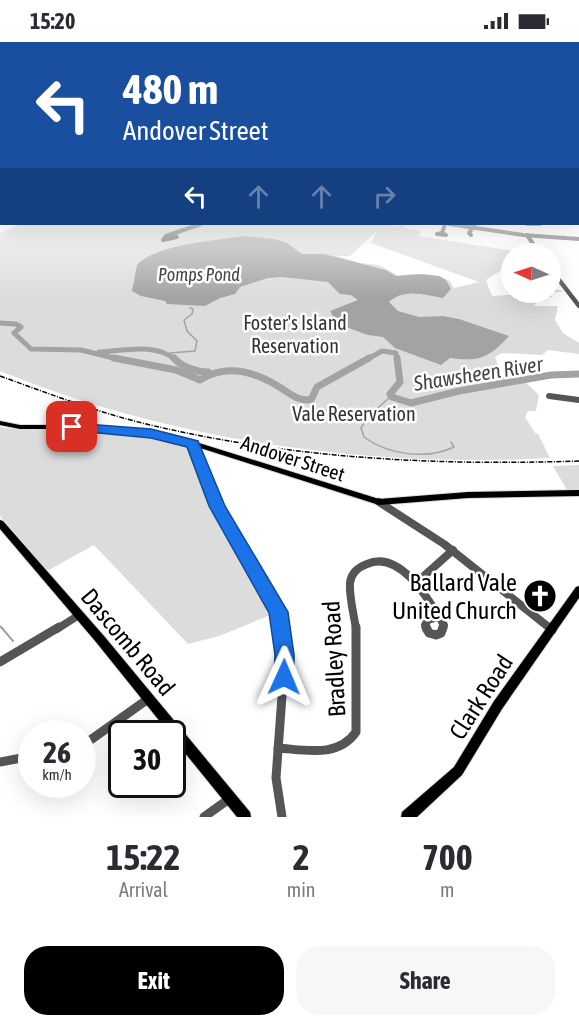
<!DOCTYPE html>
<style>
:root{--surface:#fff;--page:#f7f7f7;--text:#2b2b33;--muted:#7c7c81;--accent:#000}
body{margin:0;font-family:"Asap Condensed",sans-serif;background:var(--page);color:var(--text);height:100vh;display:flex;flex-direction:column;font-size:22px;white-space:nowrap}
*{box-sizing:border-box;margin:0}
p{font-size:20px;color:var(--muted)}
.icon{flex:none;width:33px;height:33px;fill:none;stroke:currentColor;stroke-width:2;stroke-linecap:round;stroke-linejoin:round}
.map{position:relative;height:775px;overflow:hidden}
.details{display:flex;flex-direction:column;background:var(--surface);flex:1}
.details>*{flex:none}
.banner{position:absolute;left:0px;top:0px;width:579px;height:183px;box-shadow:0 6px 24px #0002;background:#1a4fa0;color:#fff;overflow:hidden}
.needle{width:39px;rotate:273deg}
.buttons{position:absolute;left:501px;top:201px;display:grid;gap:12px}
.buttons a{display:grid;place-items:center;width:60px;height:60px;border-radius:50%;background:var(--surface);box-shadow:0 6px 24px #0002;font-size:30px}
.speed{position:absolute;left:18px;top:678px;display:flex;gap:12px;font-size:30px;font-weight:700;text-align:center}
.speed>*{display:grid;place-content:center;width:78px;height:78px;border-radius:50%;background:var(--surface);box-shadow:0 6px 24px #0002;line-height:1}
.speed small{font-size:15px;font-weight:400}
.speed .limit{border:3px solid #111;border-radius:9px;background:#fff;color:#111}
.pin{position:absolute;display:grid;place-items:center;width:51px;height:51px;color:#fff;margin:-26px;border-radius:12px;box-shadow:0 3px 9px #0006}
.me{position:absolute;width:66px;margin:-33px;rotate:1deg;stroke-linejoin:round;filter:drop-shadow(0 0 4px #0008)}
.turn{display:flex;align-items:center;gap:21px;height:126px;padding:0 24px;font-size:27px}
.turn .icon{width:78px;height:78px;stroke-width:2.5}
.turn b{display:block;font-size:42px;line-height:51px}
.lanes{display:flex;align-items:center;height:57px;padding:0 24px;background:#0003;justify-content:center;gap:30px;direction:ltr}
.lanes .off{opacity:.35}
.eta{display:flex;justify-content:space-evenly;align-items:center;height:102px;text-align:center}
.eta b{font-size:36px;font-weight:700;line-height:42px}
.action{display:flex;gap:12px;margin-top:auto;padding:12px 24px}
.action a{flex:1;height:69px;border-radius:24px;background:var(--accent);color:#fff;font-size:24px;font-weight:700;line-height:69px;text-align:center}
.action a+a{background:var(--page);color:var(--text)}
.status{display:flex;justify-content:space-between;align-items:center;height:42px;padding:0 30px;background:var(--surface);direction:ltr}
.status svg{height:16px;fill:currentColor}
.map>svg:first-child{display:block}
.green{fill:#dcdcdc;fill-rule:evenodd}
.water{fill:#a3a3a3}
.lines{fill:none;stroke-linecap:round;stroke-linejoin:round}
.stream-far1{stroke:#a3a3a3;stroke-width:1.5}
.stream{stroke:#a3a3a3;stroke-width:2}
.river-far1{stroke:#a3a3a3;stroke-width:5}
.river{stroke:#a3a3a3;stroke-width:7}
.major-casing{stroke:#dbdbdb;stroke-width:2}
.minor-far4{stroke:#555;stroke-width:4}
.minor-far3{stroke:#555;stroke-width:4.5}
.minor-far2{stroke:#555;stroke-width:6}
.minor-far1{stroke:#555;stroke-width:8}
.minor{stroke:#555;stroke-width:9}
.major{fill:#000;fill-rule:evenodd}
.rail{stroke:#000;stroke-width:1.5;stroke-dasharray:5 1.5 1 1.5;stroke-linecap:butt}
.route{fill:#1a73e8;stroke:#114b97;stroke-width:1.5}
.labels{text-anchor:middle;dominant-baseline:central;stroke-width:5;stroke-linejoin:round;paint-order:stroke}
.far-water-label{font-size:18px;font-style:italic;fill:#444;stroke:#fff}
.park-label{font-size:20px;fill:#333;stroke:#fff}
.street-label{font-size:20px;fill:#000;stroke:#fff}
.water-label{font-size:21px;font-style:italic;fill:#444;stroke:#fff}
.near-poi-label{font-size:24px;fill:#000;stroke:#fff;text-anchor:end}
.near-street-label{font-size:24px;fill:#000;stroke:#fff}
</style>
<div class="status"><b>15:20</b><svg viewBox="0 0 49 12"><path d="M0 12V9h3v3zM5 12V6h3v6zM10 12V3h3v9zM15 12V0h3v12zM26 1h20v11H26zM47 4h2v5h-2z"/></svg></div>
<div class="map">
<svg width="579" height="775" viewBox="0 0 579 775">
<rect width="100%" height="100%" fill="#fff"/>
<g class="green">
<path d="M21 182H383L399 185 401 182H406L404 186 421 189 418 194 527 211 512 212 511 222 486 238 491 252 493 254 550 250 551 247 565 249 550 251 552 255H539L534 264H558L555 278 563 291 579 301V312L548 308 542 313 502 311 495 315 501 331 510 341 524 339 539 353 536 369H528L525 375 535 391 538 392 550 416C369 426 172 399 0 329V191ZM377 189 371 201 479 240 454 246 450 239 439 234 411 232 399 234 379 223 360 221 337 214H350ZM287 201 301 212 133 241 140 220C183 193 238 201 287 201Z"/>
<path d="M0 385C22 389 44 387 66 387 103 387 152 391 187 403L207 448 211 465 252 531 273 572 219 594 188 602 94 503 47 529 0 474Z"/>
<polygon points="579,423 579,448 567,448 553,424"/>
</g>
<path class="water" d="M243 194 274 197 287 201 302 212H324L386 228 396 234 422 232 439 234 446 238 451 247 443 256C424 253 404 246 389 260L398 269 419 275 443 274 459 277 509 294C489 316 479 320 450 316L441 323 395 306 383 295 368 293 343 284 334 276 330 269 358 258 351 253 340 252 328 240 282 235 268 236 240 245 235 252 220 256 205 264 167 262 165 259 141 254 132 249 137 223C156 202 215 199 243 194Z"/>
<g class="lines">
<g class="stream-far1">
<polyline points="170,311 195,309 197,299 187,289 184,278 192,272 193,267 190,266"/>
<path d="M391 354 368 375 361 386 364 395C388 413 427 418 454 405L451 400"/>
<polyline points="0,584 3,587"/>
</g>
<polyline class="stream" points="1,585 13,599"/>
<g class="river-far1">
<polyline points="0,281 16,282 21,285 14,291 31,307 81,308 122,318"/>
<path d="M99 310C121 309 158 300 175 318"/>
<polyline points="366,318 382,309 396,311 397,318"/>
</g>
<g class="river">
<path d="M114 316 176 328 200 338C227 321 256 330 281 346 292 353 298 359 311 358L317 345 369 316"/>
<path d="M174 316C181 325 197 330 208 330"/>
<polyline points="397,316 400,340 390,352 392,355 411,361 459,349 551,333 579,332"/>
</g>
<defs>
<g id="major">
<polygon points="0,379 20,383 79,383 170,392 379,457 468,450 579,448 579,454 468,456 379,463 169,396 79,387 20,387 0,383"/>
<polygon points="0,478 3,479 104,594 250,770 251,775 237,775 172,695 172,692 170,692 96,600 0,487"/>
<polygon points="579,544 579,556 502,667 462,733 417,775 401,775 402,770 454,725 494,659 576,545"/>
</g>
</defs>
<use href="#major" class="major-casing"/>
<g class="minor-far4">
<polyline points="578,148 579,152"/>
<polyline points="449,182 523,193 579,197"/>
<polyline points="527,182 540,182"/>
<polygon points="442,191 446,193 437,192"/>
<polyline points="442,191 445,182"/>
<polyline points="175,193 177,195 163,198 166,194 201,182"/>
<polyline points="471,193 469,191 475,182"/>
<polyline points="527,193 540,212"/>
</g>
<polyline class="minor-far3" points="550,226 579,264"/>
<g class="minor-far2">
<polyline points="549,354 579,358"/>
<polyline points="193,402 207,437"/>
</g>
<g class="minor-far1">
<polyline points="206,435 217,464 274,560 282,587"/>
<polyline points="379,460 444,502 551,587"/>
<polyline points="415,542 453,508"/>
<polyline points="57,587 79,573"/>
<path d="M356 587C354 573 349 555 350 541 351 531 359 525 367 522 401 507 430 560 444 583L443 587"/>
<polyline points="426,587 425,583 428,578 438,575"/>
</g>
<g class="minor">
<polyline points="426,585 429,591 436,593 441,591 443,585"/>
<polyline points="549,585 552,588"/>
<polyline points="0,620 59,585"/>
<polyline points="82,704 148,657"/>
<path d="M278 706C306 708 338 716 356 690V585"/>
<polyline points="0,720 32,714"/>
<polyline points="204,775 229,757"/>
<polyline points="282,775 276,736 285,613 282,585"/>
</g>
<use href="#major" class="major"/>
<path class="rail" d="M0 334C47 351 94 369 142 381 286 416 431 424 579 419"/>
</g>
<linearGradient id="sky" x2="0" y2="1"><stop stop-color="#8cadcc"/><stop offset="0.57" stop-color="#fff"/><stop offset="1" stop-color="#fff" stop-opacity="0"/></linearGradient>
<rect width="579" height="256" fill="url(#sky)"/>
<polygon class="route" points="72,381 151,387 198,399 225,464 288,570 294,613 294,635 291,642 284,644 277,642 274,635 275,613 269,571 209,464 187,405 151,396 67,388 65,385 67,382"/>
<defs>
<symbol id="church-disc" viewBox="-11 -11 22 22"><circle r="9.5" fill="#000" stroke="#fff"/><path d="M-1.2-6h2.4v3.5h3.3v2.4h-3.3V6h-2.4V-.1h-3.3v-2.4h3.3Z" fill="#fff"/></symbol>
</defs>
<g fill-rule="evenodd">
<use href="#church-disc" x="521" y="535" width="38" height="38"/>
</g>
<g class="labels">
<g class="far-water-label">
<text x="199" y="232">Pomps Pond</text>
</g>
<g class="park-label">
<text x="295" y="280">Foster's Island<tspan x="295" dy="23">Reservation</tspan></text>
<text x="354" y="371">Vale Reservation</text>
</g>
<g class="street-label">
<text transform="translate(293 416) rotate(18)">Andover Street</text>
</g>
<g class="water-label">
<text transform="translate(478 331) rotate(-9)">Shawsheen River</text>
</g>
<g class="near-poi-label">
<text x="517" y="540">Ballard Vale<tspan x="517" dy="28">United Church</tspan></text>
</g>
<g class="near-street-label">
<text transform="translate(128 600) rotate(50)">Dascomb Road</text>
<text transform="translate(334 617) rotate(-93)">Bradley Road</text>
<text transform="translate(481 655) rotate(-57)">Clark Road</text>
</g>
</g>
</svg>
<div class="buttons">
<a><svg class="needle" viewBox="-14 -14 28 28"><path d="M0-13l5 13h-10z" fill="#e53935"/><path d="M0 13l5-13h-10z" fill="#7c7c81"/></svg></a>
</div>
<div class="speed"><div>26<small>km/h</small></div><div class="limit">30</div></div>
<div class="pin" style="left:72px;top:385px;background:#d93025"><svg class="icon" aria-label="arrive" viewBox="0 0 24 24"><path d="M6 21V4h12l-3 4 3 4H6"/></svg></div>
<svg class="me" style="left:284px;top:635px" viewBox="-20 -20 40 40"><path d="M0-17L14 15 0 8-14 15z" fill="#1a73e8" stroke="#fff" stroke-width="4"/></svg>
<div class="banner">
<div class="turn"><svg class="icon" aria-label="left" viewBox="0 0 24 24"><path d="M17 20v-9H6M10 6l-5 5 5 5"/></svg><div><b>480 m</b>Andover Street</div></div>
<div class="lanes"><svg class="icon" aria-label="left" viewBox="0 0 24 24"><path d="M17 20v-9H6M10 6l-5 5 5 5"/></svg><svg class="icon off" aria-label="ahead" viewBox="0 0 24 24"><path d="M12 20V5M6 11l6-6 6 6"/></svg><svg class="icon off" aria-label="ahead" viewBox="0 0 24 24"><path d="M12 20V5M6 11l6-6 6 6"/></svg><svg class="icon off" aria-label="right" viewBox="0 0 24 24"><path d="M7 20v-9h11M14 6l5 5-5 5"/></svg></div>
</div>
</div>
<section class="details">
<div class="eta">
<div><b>15:22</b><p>Arrival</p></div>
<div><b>2</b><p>min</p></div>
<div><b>700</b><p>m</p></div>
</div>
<div class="action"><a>Exit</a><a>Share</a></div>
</section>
